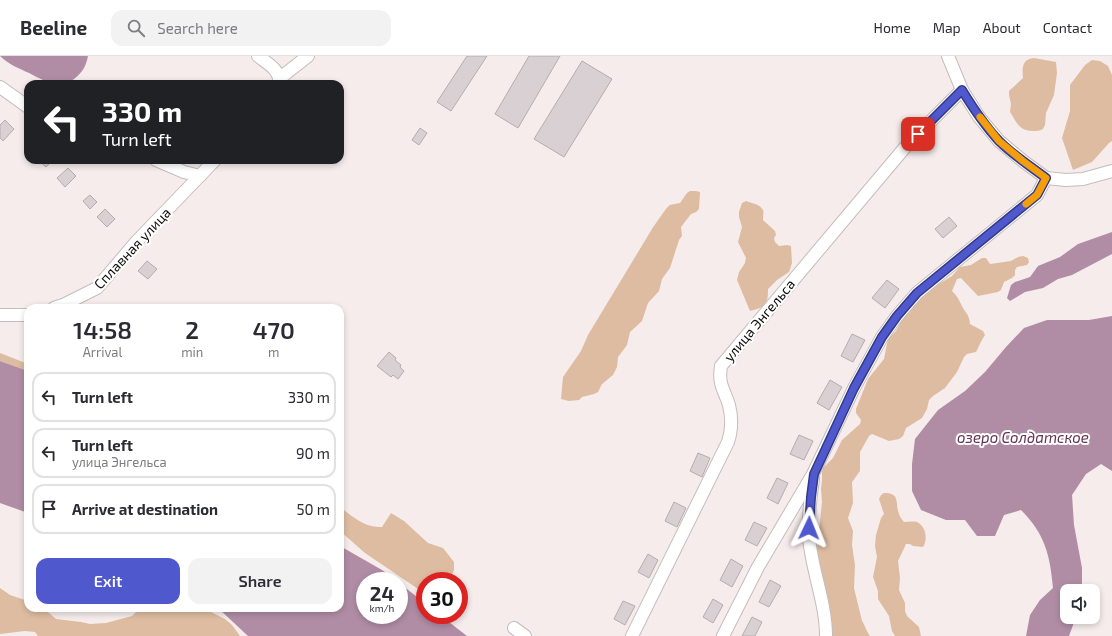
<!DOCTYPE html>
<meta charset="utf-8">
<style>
:root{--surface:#fff;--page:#f2f2f3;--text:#2b2b33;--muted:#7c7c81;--line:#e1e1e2;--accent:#5058ce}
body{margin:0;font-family:"Exo 2",sans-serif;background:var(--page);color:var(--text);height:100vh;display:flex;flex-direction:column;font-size:15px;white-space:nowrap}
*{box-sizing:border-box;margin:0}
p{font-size:13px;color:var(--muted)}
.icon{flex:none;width:22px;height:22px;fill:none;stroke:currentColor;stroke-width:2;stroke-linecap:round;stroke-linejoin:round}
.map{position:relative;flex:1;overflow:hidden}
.sheet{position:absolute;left:24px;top:248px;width:320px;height:308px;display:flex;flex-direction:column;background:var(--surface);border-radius:12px;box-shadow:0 2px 6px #0003}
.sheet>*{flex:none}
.hud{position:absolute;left:24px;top:24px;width:320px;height:84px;border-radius:12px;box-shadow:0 2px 6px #0003;background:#202124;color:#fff;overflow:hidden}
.fabs{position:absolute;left:1060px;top:528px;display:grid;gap:8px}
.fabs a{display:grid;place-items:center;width:40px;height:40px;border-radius:8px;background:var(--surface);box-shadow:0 2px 6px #0003;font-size:20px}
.speed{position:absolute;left:356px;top:516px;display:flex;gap:8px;font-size:20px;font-weight:700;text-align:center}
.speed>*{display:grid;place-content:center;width:52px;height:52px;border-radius:50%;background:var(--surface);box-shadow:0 2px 6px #0003;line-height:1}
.speed small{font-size:10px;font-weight:400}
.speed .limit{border:6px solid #d22;background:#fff;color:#111}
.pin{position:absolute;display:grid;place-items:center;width:34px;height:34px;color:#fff;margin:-17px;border-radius:8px;box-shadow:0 2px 6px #0006}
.me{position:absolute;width:44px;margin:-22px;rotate:2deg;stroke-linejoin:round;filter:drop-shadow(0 0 3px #0008)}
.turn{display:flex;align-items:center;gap:14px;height:84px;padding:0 12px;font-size:18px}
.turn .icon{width:52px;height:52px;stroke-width:2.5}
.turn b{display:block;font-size:28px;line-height:34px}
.eta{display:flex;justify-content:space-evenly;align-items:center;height:68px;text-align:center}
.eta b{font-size:24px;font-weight:600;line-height:28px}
.cta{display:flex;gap:8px;margin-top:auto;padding:8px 12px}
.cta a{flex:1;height:46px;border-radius:12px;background:var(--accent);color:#fff;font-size:16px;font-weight:600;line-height:46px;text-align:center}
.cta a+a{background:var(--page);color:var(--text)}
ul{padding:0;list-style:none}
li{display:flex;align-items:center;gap:12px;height:50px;margin:0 8px 6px;padding:0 4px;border:2px solid var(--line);border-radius:12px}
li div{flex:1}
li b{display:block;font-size:15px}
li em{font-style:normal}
header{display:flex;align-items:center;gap:24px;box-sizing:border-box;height:56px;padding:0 20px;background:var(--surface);border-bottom:1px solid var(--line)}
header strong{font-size:19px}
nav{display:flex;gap:22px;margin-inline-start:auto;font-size:14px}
.search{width:280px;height:36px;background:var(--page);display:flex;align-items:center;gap:10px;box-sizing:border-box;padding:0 14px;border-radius:12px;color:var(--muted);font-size:15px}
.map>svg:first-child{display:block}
.green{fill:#debca1}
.water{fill:#b08da5}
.building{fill:#d9d0d3;stroke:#b4acae}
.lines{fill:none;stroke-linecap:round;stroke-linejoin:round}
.minor-casing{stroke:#c5bcbc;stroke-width:14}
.minor{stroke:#fff;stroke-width:12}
.route-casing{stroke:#343986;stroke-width:10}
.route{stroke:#5058ce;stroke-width:7}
.slow{stroke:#f59e0b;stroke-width:7}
.labels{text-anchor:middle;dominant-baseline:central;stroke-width:4;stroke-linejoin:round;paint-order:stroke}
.street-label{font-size:14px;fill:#0f0c0c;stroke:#fff}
.water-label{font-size:15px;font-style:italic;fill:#633356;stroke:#fff}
</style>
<header>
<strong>Beeline</strong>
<div class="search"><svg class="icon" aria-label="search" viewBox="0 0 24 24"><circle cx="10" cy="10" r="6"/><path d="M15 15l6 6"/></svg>Search here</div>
<nav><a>Home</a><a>Map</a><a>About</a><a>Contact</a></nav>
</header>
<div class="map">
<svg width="1112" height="580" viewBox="0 0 1112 580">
<rect width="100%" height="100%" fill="#f5eceb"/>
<g class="green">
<path d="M1034 2 1056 6 1057 17 1054 39 1046 57 1045 69 1043 73C1039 75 1037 75 1033 75 1019 75 1017 67 1010 56L1011 48 1009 39V35L1023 22C1022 12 1022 3 1034 2Z"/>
<polygon points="1092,4 1100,5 1108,10 1112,19 1112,85 1109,87 1092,106 1073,114 1062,82 1070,55 1070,29 1085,9"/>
<path d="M690 135H696L700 136 699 153 696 156 691 158 681 171 682 180 679 184 670 212 662 223 659 235 648 247 642 265 630 276 627 289 618 301 617 311 613 319 602 328 598 336 594 338 582 341 579 344 569 345 561 343 563 321 581 295 588 279 652 173C655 169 667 150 670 149 672 148 677 148 680 147L687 137Z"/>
<path d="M746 145C751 147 760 148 763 154 764 157 763 160 763 164L775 175 776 179 774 182 775 186 779 190 787 189 791 190 792 207 789 216 777 224 768 233C768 250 765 251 750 255L737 224 739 216 745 207 746 202 738 186 742 171 739 161V156L742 147Z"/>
<path d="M1023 200 1028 202 1029 206 1027 209 1017 211 1015 214V219L1012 222 1004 226 1001 234 998 236 978 240 961 222 957 223 952 235C957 240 958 242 961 248 965 257 969 257 970 268L983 275 985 279C981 285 979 290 976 296L967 298 964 301 957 316 945 332 933 340 929 344 927 353 922 362 906 372 903 380 899 383 889 385 872 378 869 380 860 396V415L852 426 853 447 848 462 853 475 852 489 855 509 854 532 862 565C865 569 866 575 870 580H832L827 548 820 527 821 513 817 494 822 446 821 433 822 424V416L823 412 833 402 842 384 860 368 861 364 856 357V353L868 323 884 303 888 283 896 275 902 263 917 245 934 231 952 220 960 211 971 209 982 202H986L990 208 1011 205 1018 201Z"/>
<polygon points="0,297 28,308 28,315 0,305"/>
<path d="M884 437C899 437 896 445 898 455 899 459 901 463 904 466 908 466 913 465 917 466 926 470 928 484 923 491L913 490 910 488H906L898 505 900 522 899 534 905 547V555L907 560 919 571 921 580H895L892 575 889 560 878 543V535L873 521 877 501 875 490 876 479 881 462 884 458 879 443 881 439Z"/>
<path d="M340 451C353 461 365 472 382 471L391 457 404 465 428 487 443 492 454 506V514L449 525H425V539L424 537 365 497 340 475Z"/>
<polygon points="0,532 10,539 28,545 28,552 43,552 56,563 81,566 90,568 106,567 132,560 140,552 203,552 225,563 232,569 240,580 38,580 35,576 25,575 0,578"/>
</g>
<g class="water">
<path d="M0 0H88C86 10 83 16 74 23 59 34 44 25 29 17 18 12 8 8 0 0Z"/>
<polygon points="1112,176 1112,198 1072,219 1058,223 1043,232 1025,236 1010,245 1007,242 1011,229 1015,226 1030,221 1038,210 1060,201 1078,188"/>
<path d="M1112 260V415L1101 408 1086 418 1072 439 1074 469 1082 512V535H1067V561H1076L1069 580H1026L1030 559 1040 544 1053 532C1050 499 1045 478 1021 454L1004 459 995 480H977L965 464H946L921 454 912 435V408L915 383 938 354 965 335 985 316 1006 291 1024 272 1047 264H1089Z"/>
<polygon points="0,305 28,315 28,457 0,447"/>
<polygon points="340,490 382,514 397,525 365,525 365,559 399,559 399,527 425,547 425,559 440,559 467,580 248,580 218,552 340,552"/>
</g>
<g class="building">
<polygon points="467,0 487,0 451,55 437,46"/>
<polygon points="529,0 560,0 518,72 495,58"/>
<polygon points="582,5 612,23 564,101 534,83"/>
<polygon points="5,64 14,73 3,85 0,82 0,69"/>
<polygon points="420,72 427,77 419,89 412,84"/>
<polygon points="38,104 53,104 46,111"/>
<polygon points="68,112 76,120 65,131 57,122"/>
<polygon points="90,139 97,146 90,153 83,145"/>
<polygon points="105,153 115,163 107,171 97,161"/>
<polygon points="949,161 957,170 943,182 935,173"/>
<polygon points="147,205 157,213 148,223 138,215"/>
<polygon points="887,224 899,233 885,252 872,242"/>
<polygon points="852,278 865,284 853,306 841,300"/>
<polygon points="389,296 396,302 395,304 401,309 400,311 404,315 398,323 393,319 391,321 377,310"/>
<polygon points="830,324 842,331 829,354 817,347"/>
<polygon points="799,379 813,385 804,404 790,398"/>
<polygon points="698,397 710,402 702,421 690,415"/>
<polygon points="777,422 788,427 778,448 767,442"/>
<polygon points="674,446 686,452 677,471 665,465"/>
<polygon points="754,466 767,472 757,490 745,484"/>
<polygon points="648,498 658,504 649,522 638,516"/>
<polygon points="731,503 743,510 732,531 720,524"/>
<polygon points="770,524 781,530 769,551 759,546"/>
<polygon points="713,543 723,549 713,567 703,561"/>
<polygon points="623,545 635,550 625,569 614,563"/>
<polygon points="752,561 762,566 755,580 742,580"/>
</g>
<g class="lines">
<defs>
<g id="minor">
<path d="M258 0C268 8 281 14 279 28"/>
<polyline points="948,0 962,34 979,61 999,85 1023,105 1046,122 1066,124 1083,123 1112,115"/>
<polyline points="280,22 308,0"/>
<polyline points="0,31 28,51"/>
<polyline points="156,104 184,116 200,120"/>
<polyline points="54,252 63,249 97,232 137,185 215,104"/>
<polyline points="0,259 28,259"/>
<path d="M813 423C810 443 808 463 809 482 812 515 826 547 826 580"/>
<polyline points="514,572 525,580"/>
<path d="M632 580 728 386C732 374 732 361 729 349 724 333 718 329 721 310L907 89 962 34"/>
<polyline points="723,580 758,511 813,418 854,332 882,281 897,260 917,237 1037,139 1046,122"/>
</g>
</defs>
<use href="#minor" class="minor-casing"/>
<use href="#minor" class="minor"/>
</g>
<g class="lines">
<defs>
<path id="route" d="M809 472 811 441 814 418 854 332 882 281 897 260 917 237 1037 139 1046 122C1030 110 1013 99 999 85 985 70 973 52 962 34L918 78"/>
</defs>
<use href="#route" class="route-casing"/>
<use href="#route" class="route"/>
<polyline class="slow" points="980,61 999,85 1023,105 1046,122 1037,139 1026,148"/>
</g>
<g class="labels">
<g class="street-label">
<text transform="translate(132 192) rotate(-47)">Сплавная улица</text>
<text transform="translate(759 264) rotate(-50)">улица Энгельса</text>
</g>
<g class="water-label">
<text x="1023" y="381">озеро Солдатское</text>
</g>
</g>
</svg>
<div class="fabs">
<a><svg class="icon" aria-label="sound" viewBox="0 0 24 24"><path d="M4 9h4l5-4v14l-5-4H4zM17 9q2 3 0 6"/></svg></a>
</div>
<div class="speed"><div>24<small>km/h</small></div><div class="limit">30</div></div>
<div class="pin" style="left:918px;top:78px;background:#d93025"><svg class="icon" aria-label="arrive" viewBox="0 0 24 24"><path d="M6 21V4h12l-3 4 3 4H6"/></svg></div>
<svg class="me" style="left:809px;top:472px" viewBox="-20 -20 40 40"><path d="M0-17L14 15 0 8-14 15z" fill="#5058ce" stroke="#fff" stroke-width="4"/></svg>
<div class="hud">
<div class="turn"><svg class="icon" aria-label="left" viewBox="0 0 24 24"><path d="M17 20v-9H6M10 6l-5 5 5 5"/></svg><div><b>330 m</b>Turn left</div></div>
</div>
<section class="sheet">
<div class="eta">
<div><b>14:58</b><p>Arrival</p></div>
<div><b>2</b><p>min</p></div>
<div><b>470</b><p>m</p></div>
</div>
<ul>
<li><svg class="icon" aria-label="left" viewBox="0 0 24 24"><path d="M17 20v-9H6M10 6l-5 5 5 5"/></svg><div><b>Turn left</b></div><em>330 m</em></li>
<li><svg class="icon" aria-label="left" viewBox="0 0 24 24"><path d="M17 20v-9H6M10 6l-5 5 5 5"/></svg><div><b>Turn left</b><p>улица Энгельса</p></div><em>90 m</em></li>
<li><svg class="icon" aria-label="arrive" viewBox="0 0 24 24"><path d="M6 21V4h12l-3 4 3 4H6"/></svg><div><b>Arrive at destination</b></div><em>50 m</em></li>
</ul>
<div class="cta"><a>Exit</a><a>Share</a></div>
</section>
</div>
